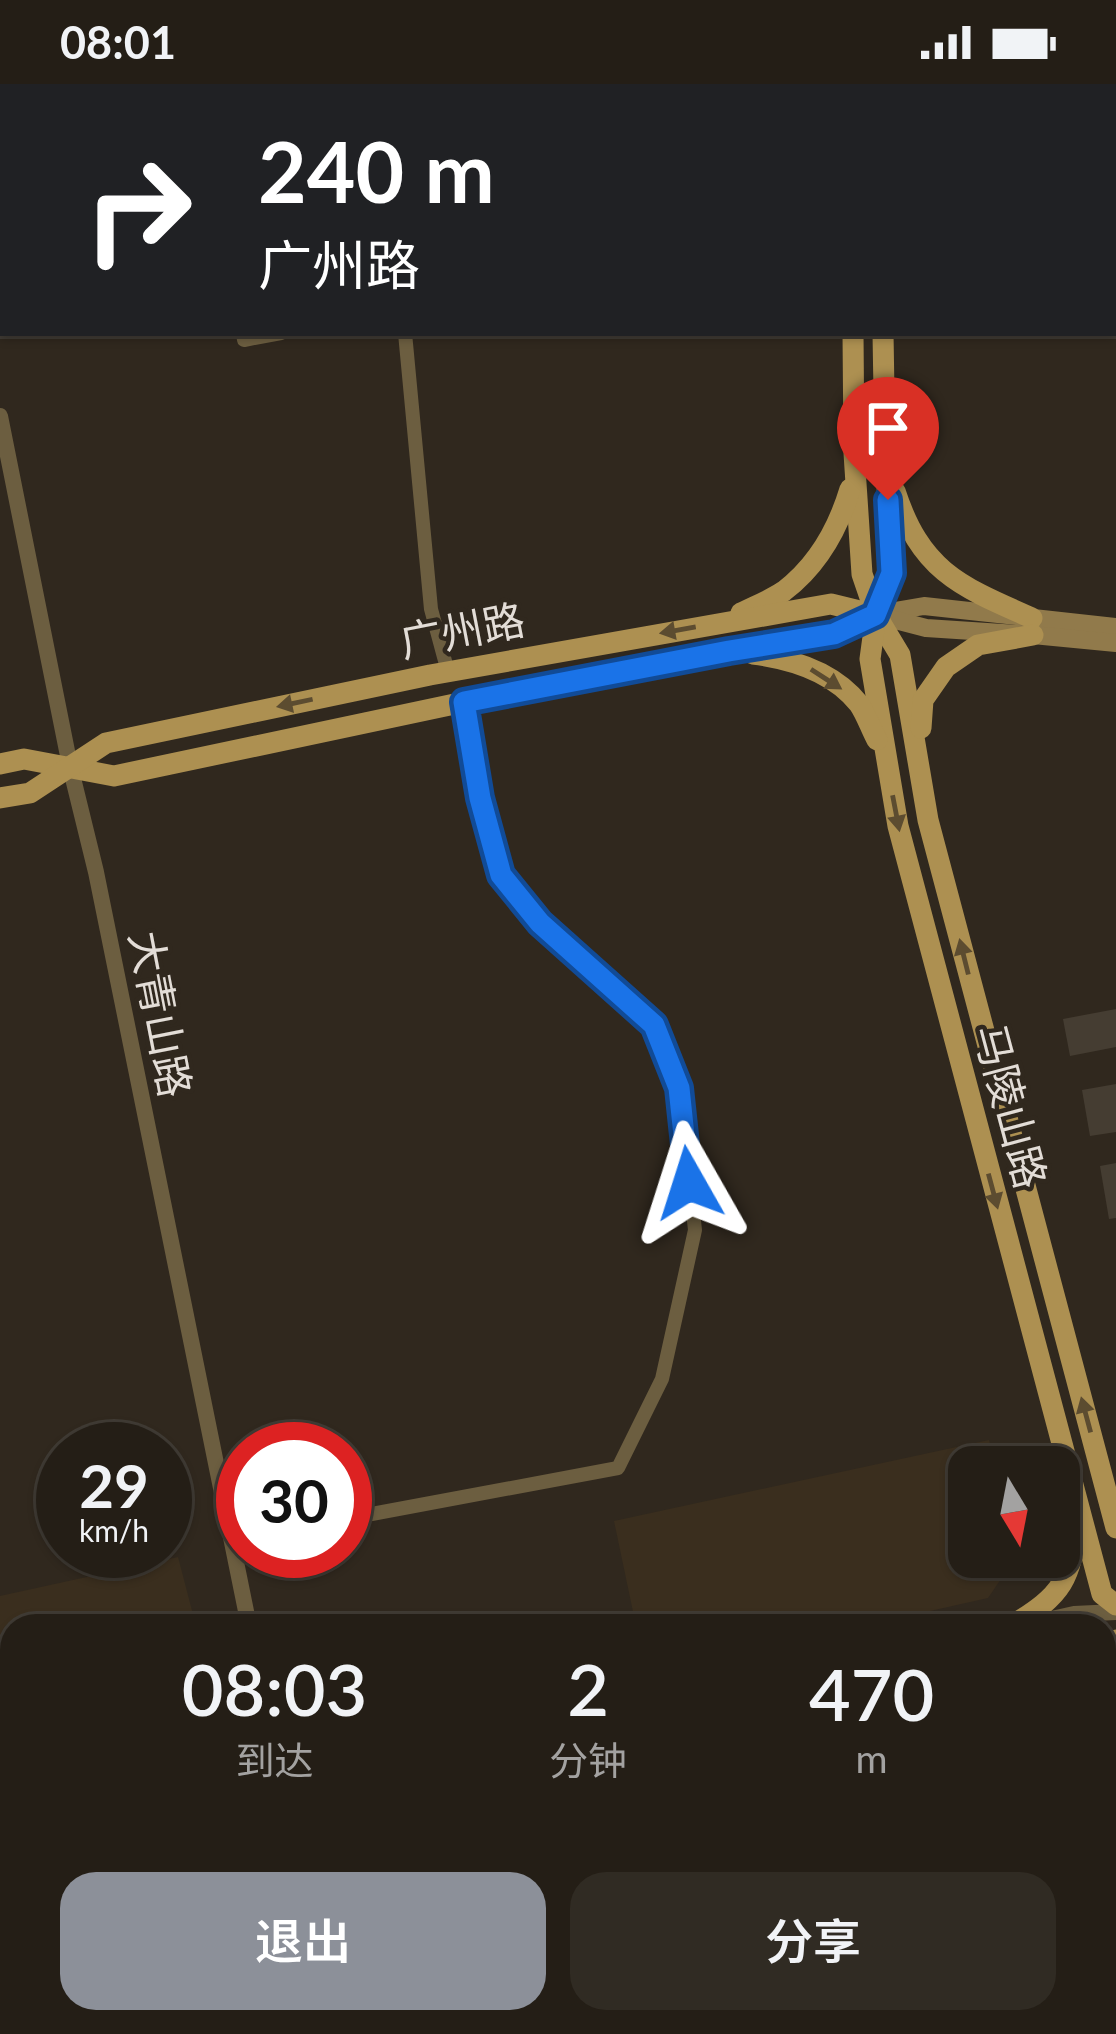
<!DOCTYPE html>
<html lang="zh">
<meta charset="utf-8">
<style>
:root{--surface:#241e16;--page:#302b23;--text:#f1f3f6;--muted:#a3a2a1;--line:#413c35;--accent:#8c9099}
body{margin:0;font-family:Lato,"Noto Sans SC",sans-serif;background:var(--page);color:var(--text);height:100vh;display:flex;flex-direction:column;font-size:45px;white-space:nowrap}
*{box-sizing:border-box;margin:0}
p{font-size:39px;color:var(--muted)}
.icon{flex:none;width:66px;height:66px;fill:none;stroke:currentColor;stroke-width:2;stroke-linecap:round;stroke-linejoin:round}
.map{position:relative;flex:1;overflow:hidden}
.sheet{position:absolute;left:0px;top:1530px;width:1116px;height:420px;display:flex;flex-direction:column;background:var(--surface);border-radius:36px 36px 0 0;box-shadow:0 3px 9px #0004,0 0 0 3px var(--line)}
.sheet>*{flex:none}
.banner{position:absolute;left:0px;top:0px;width:1116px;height:252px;box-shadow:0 3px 9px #0004,0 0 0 3px var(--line);background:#202124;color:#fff;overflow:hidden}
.needle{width:78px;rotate:170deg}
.buttons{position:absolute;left:948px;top:1362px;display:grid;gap:24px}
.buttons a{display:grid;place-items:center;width:132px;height:132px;border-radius:24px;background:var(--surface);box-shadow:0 3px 9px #0004,0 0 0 3px var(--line);font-size:60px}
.speed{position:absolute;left:36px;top:1338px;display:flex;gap:24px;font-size:60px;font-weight:700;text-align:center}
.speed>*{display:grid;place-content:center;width:156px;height:156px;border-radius:50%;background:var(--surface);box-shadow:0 3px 9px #0004,0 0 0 3px var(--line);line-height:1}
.speed small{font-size:30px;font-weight:400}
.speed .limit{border:18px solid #d22;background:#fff;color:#111}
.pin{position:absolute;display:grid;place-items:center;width:102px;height:102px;color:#fff;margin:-123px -51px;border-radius:50% 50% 50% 0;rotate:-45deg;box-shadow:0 0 12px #0007}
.pin .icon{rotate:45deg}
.me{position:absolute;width:132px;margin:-66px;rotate:354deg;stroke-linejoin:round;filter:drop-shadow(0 0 9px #0008)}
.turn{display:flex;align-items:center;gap:42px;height:252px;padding:0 60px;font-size:54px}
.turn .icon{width:156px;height:156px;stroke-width:2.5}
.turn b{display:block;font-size:84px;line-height:102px}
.eta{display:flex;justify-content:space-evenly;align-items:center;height:204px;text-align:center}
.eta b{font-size:72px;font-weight:600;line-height:84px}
.cta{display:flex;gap:24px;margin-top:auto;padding:24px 60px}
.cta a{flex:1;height:138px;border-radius:36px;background:var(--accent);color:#fff;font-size:48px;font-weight:600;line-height:138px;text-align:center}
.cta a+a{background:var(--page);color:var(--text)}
.status{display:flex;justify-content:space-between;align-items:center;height:84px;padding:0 60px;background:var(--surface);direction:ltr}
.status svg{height:33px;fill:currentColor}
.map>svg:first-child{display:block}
.built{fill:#3a2e1e}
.building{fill:#453d32}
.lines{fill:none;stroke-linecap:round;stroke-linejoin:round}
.minor{stroke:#6c5e40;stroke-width:14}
.tertiary{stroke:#6c5e40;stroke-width:16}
.secondary{stroke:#917a4b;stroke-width:18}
.primary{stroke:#ad9051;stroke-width:21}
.oneway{fill:#5c4c30}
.route-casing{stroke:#114b97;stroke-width:30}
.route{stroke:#1a73e8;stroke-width:21}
.labels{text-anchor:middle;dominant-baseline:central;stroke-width:9;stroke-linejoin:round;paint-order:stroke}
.street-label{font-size:42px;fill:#e3ddd7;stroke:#30281e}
</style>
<div class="status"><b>08:01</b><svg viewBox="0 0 49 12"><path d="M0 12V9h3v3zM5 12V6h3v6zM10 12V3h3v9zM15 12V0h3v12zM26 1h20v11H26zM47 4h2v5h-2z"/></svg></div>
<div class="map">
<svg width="1116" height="1950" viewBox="0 0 1116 1950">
<rect width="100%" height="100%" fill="#30281e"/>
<g class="built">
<polygon points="989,1356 996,1383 969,1383 969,1473 1016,1473 988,1514 863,1542 636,1542 614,1437"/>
<polygon points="178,1473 196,1542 12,1542 12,1716 0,1719 0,1512"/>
</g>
<g class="building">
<polygon points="1116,925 1116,963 1070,972 1063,935"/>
<polygon points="1116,1000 1116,1048 1090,1052 1082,1006"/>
<polygon points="1116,1079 1116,1134 1109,1135 1100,1082"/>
<polygon points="235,1938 238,1950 200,1950 199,1944"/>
</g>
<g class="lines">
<g class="minor">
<polyline points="204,0 204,3"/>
<polyline points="0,175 3,175"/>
<polyline points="243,249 244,256 281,249"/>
<polyline points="405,249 431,525 448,588"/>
<polyline points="345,1435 618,1384 662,1295 695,1146 679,1004 654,941 540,839 501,791 480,714 464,618"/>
</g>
<g class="tertiary">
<polyline points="0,332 70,682 96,788 249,1542"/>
<polyline points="1020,1542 1074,1530 1116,1528"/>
<polyline points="0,1750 12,1748"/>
<polyline points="0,1763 12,1761"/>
<polyline points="332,1938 334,1950"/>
</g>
<g class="secondary">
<polyline points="883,529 924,522 1116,543"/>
<polyline points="876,531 926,544 1033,551 1116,559"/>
</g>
<g class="primary">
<polyline points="861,3 861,0"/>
<polyline points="892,3 892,0"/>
<polyline points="853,249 854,369 862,490 876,531 900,571 928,736 1116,1444"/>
<polyline points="883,249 885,368 892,489 876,531 870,575 898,742 1102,1510 1116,1521"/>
<path d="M895 407C921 487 959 502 1032 534"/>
<path d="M741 529C755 522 771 516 784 507 818 481 838 445 850 405"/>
<path d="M753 570C792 575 833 587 859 620 866 630 871 645 877 656"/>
<polyline points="921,644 923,616 946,583 978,561 1033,551"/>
<polyline points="0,680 24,675 114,692 464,618 729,567 834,550 876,531"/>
<polyline points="0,714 30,709 106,659 430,591 831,520 876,531"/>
<path d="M1011 1542C1064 1510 1070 1497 1078 1436"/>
<polyline points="1116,1556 1116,1561"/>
<polyline points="1104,1589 1116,1603"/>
</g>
</g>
<defs><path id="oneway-solid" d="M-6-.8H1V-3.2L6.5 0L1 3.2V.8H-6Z" transform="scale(3)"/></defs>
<g class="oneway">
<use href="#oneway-solid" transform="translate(678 546) rotate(170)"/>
<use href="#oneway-solid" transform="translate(826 595) rotate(33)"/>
<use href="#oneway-solid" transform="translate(295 619) rotate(168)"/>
<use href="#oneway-solid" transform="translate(896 729) rotate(79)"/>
<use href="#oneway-solid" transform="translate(964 873) rotate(-104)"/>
<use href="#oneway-solid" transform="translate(993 1107) rotate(75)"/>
<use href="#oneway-solid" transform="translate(1086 1331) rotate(-105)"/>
</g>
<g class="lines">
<defs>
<polyline id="route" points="689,1099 679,1004 654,941 540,839 501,791 480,714 464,618 729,567 834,550 875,531 892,489 888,416"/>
</defs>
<use href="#route" class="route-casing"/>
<use href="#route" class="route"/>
</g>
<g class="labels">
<g class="street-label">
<text transform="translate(462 546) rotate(-11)">广州路</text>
<text transform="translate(161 930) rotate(79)">大青山路</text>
<text transform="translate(1011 1022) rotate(75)">马陵山路</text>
</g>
</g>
</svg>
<div class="buttons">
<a><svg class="needle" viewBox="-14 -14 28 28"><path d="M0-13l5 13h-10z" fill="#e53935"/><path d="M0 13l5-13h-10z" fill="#a3a2a1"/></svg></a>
</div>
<div class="speed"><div>29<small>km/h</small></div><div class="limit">30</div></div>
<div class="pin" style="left:888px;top:416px;background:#d93025"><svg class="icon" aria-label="arrive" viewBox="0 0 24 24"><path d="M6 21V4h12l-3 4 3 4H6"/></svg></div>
<svg class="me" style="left:689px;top:1099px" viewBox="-20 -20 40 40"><path d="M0-17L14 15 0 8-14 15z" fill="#1a73e8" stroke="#fff" stroke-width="4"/></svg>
<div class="banner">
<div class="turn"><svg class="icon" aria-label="right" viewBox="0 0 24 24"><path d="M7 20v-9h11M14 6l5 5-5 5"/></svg><div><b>240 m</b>广州路</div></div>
</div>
<section class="sheet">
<div class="eta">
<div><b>08:03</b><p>到达</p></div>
<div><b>2</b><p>分钟</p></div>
<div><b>470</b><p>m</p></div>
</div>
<div class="cta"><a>退出</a><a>分享</a></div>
</section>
</div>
